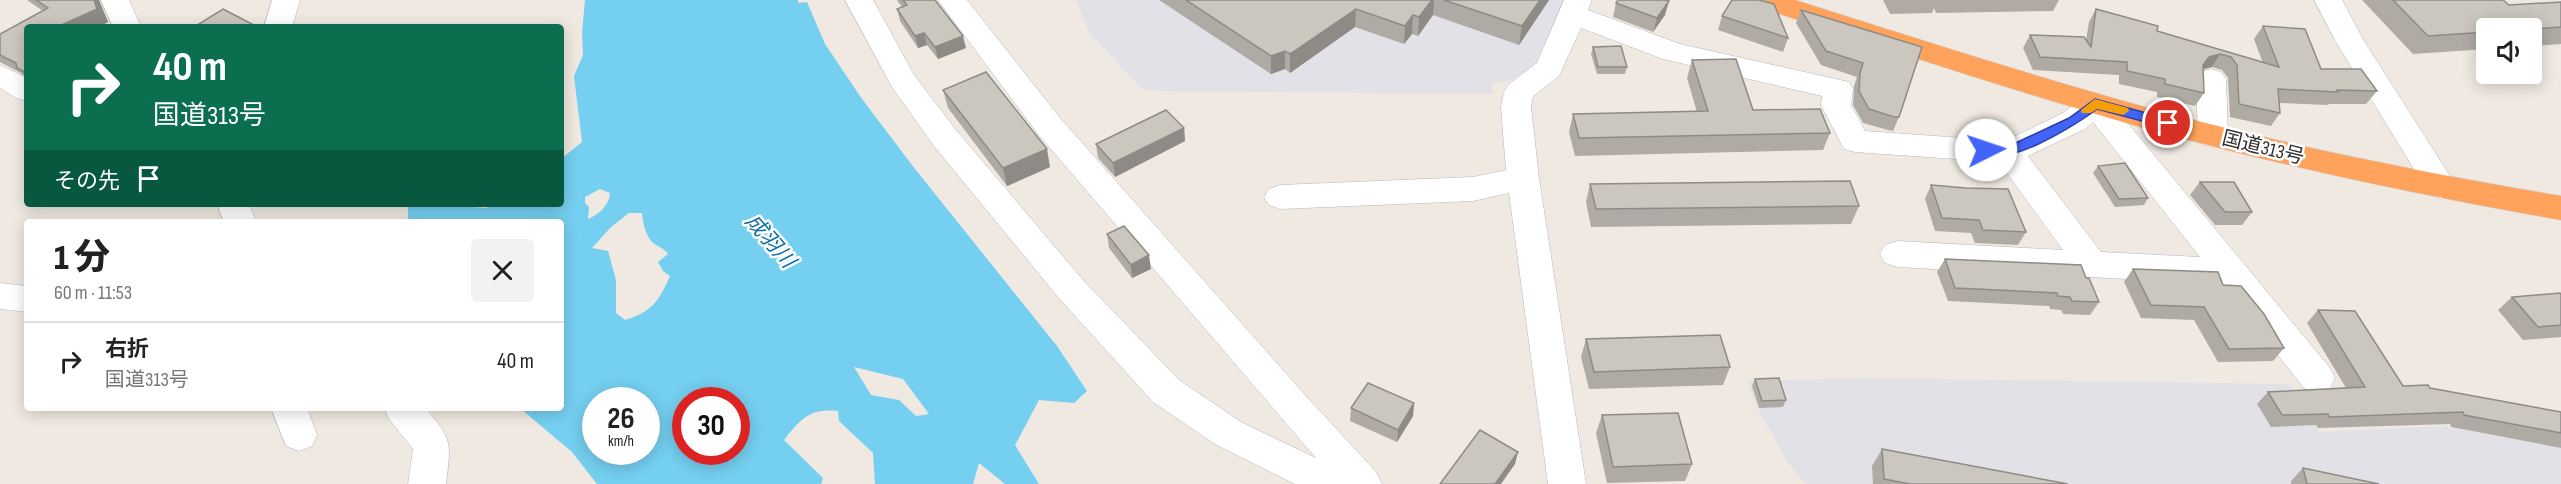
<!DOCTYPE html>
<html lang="ja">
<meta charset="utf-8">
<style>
:root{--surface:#fff;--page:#f2f2f2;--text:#222;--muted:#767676;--line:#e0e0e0}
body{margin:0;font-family:"Sofia Sans Condensed","Noto Sans JP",sans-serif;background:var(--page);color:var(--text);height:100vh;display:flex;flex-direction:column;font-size:22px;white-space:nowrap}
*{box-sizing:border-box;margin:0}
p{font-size:20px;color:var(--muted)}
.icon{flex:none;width:33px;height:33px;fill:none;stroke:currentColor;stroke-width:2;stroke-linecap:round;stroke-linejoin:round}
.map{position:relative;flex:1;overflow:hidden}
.panel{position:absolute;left:24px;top:219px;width:540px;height:192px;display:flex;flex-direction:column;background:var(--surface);border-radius:6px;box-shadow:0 3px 15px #0003}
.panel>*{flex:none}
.hud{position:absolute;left:24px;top:24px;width:540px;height:183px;border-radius:6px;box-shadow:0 3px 15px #0003;background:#0b6e4f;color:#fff;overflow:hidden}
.buttons{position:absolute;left:2476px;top:18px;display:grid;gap:12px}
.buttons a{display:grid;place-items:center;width:66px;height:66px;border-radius:6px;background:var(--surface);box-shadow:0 3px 15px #0003;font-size:30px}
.speed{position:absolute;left:582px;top:387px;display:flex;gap:12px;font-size:30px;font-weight:700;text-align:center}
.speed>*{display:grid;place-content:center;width:78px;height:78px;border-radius:50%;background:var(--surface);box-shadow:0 3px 15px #0003;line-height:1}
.speed small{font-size:15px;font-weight:400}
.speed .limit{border:9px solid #d22;background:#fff;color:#111}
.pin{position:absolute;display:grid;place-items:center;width:51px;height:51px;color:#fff;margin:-26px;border:3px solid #fff;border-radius:50%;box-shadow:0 2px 6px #0007}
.me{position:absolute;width:66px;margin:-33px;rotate:86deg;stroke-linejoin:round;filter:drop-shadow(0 0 4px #0008)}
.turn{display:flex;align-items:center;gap:21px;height:126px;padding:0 30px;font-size:27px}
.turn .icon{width:78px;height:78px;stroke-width:2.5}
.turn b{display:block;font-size:42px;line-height:51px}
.then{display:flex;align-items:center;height:57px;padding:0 30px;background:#0003;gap:12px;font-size:22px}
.round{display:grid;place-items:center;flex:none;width:63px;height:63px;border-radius:6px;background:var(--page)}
.overview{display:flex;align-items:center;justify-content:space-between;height:102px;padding:0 30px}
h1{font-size:36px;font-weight:800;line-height:45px}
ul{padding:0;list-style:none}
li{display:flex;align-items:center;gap:18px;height:78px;padding:0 30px;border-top:2px solid var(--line)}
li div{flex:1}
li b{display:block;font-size:22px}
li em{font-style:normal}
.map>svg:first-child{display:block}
.industrial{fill:#e3e1e8}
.water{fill:#75cff0;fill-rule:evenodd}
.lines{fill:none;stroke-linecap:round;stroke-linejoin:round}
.minor-casing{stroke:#b4b7c1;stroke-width:1}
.highway-casing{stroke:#c9c9c9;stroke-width:1}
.minor{fill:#fff;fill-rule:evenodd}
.highway{fill:#ffa35c;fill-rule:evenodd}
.wall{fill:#afaba4}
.shaded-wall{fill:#8e8b86}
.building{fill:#cbc7bf;stroke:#8e8b86;stroke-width:1.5}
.route{fill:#4264fb;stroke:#2b41a3;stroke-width:1.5}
.slow{fill:#f59e0b}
.labels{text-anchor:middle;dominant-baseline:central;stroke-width:5;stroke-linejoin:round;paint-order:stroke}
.street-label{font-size:20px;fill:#2e2e2e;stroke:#fff}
.water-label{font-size:21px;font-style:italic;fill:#0d6fa3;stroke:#fff}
</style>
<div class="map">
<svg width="2561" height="484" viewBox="0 0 2561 484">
<rect width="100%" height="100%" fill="#efe9e1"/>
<g class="industrial">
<polygon points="1076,0 1570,0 1534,71 1505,82 1492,82 1493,94 1144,91 1089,32"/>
<polygon points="1864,378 2290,384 2319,432 2444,426 2561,448 2561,484 1806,484 1788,463 1755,403 1747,381"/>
</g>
<path class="water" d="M585 0H798V3L807 2 825 44 862 99 915 169 1057 346 1087 391 1074 403 1039 400 1015 445 1039 484H1005L979 463 973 484H875L873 453 839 421 838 411C809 408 801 419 784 440L823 478 821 484H597L572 452 521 409 561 408V222H408V204H457L458 206 486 208 494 204H561V159L582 142 574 76 583 55 582 33ZM600 189 610 193C609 206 599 214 588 219L589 207 585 203V197ZM629 213H642C643 223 645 234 652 242 658 247 663 247 668 254L658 262 663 271 670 276C659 301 652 312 625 320L616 313V280L608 251 592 248 611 227ZM854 367 903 379 929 414 916 416 899 400 871 395ZM596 400H646V452H596ZM686 400H736V452H686Z"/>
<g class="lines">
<defs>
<g id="minor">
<polygon points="101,0 129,0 141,27 113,27"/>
<polygon points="272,0 300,0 292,27 264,27"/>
<polygon points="845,0 873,0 914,75 956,130 1082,279 1179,380 1241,422 1316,458 1038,134 938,0 967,0 1060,118 1304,394 1376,472 1382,484 1295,484 1215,444 1153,402 1058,297 934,146 892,87"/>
<path d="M1564 0H1592L1588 10 1680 44 1849 82 1853 89 1851 105 1865 131 2005 141 2063 113 2084 97 2095 94 2106 97 2330 368 2335 378 2330 388 2317 393 2304 388 2222 284 1897 267 1885 263 1880 254 1885 245 1897 241 2063 250 1999 162 1855 152 1844 149 1821 105 1822 96 1663 59 1581 28 1559 76 1533 96 1531 107 1539 178 1586 484H1548L1509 193 1473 201 1280 209 1269 205 1264 197 1269 189 1280 185 1473 177 1506 170 1501 107 1504 92 1508 85 1537 63ZM2093 122 2200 257 2101 252 2028 156 2085 129Z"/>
<polygon points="2314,0 2342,0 2364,41 2457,187 2452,195 2441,199 2430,195 2336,42"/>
<polygon points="0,65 27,78 27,101 16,98 0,88"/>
<polygon points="2211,69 2221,72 2226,79 2228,136 2224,144 2213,147 2202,144 2198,136 2196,79 2201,72"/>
<polygon points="217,204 249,204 256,222 224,222"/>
<polygon points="0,283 27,286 27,312 0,309"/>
<polygon points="271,408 307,408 317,435 312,446 299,451 286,446"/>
<path d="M384 408H425C453 439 451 444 446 484H408L413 449 389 419Z"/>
</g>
<path id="highway" d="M1751 0H1795C1915 38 2035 77 2156 110 2290 146 2425 173 2561 196V220C2425 196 2291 168 2158 132 2022 94 1889 49 1755 6Z"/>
</defs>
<use href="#minor" class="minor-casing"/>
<use href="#highway" class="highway-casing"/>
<use href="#minor" class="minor"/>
<use href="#highway" class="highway"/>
</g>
<g class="wall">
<polygon points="27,0 99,0 108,22 98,27 27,27 27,79 21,73 0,62 0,34 43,11"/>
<polygon points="897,0 935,0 966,48 938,59 927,45 918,48 900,21 897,9 902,7"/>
<polygon points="1159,0 1549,0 1519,45 1433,15 1418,36 1412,34 1404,44 1355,27 1290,73 1285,69 1271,74"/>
<polygon points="1883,0 2059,0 2053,11 1936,13 1934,8 1932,13 1890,14"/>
<polygon points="2362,0 2503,0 2509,5 2561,2 2561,44 2532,46 2532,28 2487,28 2487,49 2413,54"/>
<polygon points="1616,3 1665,15 1653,32 1613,17"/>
<polygon points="2096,9 2157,31 2263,63 2254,39 2263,26 2321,69 2377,91 2366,104 2329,104 2328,105 2280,103 2280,113 2271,126 2230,117 2228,78 2222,70 2212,67 2203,69 2204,93 2195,106 2157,97 2157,92 2119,84 2119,75 2033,70 2023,48 2030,35 2086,40 2089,22"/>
<polygon points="1801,10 1882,34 1899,117 1893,131 1888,130 1863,123 1853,105 1854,86 1857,77 1821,65 1796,23"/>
<polygon points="1722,16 1788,38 1783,52 1718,30"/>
<polygon points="1593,47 1627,67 1625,74 1597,74 1591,54"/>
<polygon points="1692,60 1753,110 1830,133 1823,150 1575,156 1569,132 1573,114 1697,112 1687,78"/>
<polygon points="943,90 1050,167 1007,186 948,108"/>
<polygon points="1184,128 1185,141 1115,177 1098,158 1096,144"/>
<polygon points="2098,166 2148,198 2144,205 2115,207 2093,173"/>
<polygon points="2200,182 2252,212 2242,225 2215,225 2190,195"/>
<polygon points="1590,184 1859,206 1851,224 1591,227 1586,202"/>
<polygon points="1931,185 2026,232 2018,245 1975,243 1971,233 1935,231 1925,199"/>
<polygon points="1107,234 1151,269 1132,278 1109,248"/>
<polygon points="1945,259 2086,278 2099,302 2090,315 2063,314 2061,310 2050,309 2049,306 1948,301 1937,272"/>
<polygon points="2133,269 2223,285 2284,348 2273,361 2218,362 2194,320 2141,318 2124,282"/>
<polygon points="2561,295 2561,337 2523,340 2498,310 2512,297"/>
<polygon points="2318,310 2403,386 2430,388 2561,412 2561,448 2451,427 2450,424 2318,428 2316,425 2271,427 2257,404 2268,392 2346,388 2307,323"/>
<polygon points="1586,339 1730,367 1723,385 1589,389 1581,357"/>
<polygon points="1755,379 1786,400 1783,407 1759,408 1752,386"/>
<polygon points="1414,403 1413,416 1397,442 1350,421 1351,408"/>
<polygon points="1602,415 1692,464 1685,481 1607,483 1596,433"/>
<polygon points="1882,449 2068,484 1873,484 1872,466"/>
<polygon points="2303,468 2379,484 2291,484 2291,481"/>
</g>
<g class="shaded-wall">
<polygon points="94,0 99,0 108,22 98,27 57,27"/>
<polygon points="1432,0 1434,0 1433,15 1418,36 1419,17"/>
<polygon points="1540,0 1549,0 1519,45 1522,26"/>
<polygon points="1669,1 1665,15 1653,32 1657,18"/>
<polygon points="1356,9 1355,27 1290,73 1290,54"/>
<polygon points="1413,15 1412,34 1404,44 1405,26"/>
<polygon points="924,33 927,45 918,48 915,36"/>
<polygon points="963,36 966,48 938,59 935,47"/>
<polygon points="1285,51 1285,69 1271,74 1271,56"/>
<polygon points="2220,54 2212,67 2200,70 2203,65 2209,57"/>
<polygon points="1184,128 1185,141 1115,177 1113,163"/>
<polygon points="1047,149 1050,167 1007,186 1003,168"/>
<polygon points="1149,255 1151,269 1132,278 1131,265"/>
<polygon points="1414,403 1413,416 1397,442 1398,430"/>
<polygon points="1518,452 1515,464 1501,484 1495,484"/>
</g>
<g class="building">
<polygon points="36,0 94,0 97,9 57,27 27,27 27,71 24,72 17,68 16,63 0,55 0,34 48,8"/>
<polygon points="903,0 935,0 963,36 935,47 924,33 915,36 897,9 907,5"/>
<polygon points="1186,0 1432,0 1419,17 1413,15 1405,26 1356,9 1290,54 1285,51 1271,56"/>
<polygon points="1444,0 1540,0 1522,26"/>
<polygon points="1618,0 1665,0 1669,1 1657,18 1616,3"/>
<polygon points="1732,0 1759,0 1774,4 1788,38 1722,16"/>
<polygon points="2393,0 2503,0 2509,5 2561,2 2561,27 2532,29 2487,28 2487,32 2428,36"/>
<polygon points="223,9 252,24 247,27 194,27"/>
<polygon points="2096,9 2158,26 2157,31 2279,67 2263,26 2305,29 2321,69 2361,69 2377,91 2337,90 2338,92 2278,89 2280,113 2239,104 2237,65 2231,57 2220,54 2209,57 2203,65 2204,93 2165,84 2165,79 2127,71 2127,62 2040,57 2030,35 2084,37 2091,47"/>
<polygon points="1801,10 1922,47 1899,117 1894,117 1869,109 1859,91 1860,73 1863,63 1826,51"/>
<polygon points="1621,46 1627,67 1598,67 1593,47"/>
<polygon points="1736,59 1753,110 1820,109 1830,133 1579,138 1573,114 1708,111 1692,60"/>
<polygon points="986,72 1047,149 1003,168 943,90"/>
<polygon points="1166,110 1184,128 1113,163 1096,144"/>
<polygon points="2125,163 2148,198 2119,199 2098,166"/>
<polygon points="1850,181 1859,206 1596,209 1590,184"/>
<polygon points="2200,182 2234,182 2252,212 2225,212"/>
<polygon points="1931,185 1966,188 2008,189 2026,232 1983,230 1979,220 1942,218"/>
<polygon points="1124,226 1149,255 1131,265 1107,234"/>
<polygon points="1945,259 2081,265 2086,278 2089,278 2099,302 2072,301 2070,297 2058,296 2057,293 1955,288"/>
<polygon points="2133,269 2218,272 2223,285 2241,286 2264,314 2284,348 2229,349 2204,307 2151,305"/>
<polygon points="2560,293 2561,295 2561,325 2538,327 2512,297"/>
<polygon points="2318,310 2355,311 2403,386 2428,385 2430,388 2561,412 2561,433 2464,415 2463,412 2329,417 2328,414 2282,415 2268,392 2365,387"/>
<polygon points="1720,335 1730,367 1594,372 1586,339"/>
<polygon points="1779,378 1786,400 1762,401 1755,379"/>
<polygon points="1368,383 1414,403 1398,430 1351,408"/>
<polygon points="1678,413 1692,464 1613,467 1602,415"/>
<polygon points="1480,430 1518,452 1495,484 1440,484"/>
<polygon points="1882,449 2068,484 1910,484 1884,479"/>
<polygon points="2303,468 2379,484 2307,484"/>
</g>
<path class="route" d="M2095 99 2172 120 2174 123 2168 128 2097 109C2079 123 1999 174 1980 150L1986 146 2007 147 2069 118Z"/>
<polygon class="slow" points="2095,99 2128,108 2129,111 2123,115 2097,109 2091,113 2082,113 2081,110"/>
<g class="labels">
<g class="street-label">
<text transform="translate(2263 148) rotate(14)">国道313号</text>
</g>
<g class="water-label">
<text transform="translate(770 241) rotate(49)">成羽川</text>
</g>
</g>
</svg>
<div class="buttons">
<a><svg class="icon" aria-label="sound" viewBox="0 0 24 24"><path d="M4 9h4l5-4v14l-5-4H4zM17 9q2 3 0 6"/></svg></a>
</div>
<div class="speed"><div>26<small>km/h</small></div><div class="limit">30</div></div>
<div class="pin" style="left:2168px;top:123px;background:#d93025"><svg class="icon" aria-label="arrive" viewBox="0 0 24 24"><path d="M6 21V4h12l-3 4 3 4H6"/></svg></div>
<svg class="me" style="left:1986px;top:150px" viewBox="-20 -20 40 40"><circle r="19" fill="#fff"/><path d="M0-13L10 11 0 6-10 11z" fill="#4264fb"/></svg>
<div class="hud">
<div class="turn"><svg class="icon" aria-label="right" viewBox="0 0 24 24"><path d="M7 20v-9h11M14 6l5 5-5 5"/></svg><div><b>40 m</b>国道313号</div></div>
<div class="then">その先<svg class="icon" aria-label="arrive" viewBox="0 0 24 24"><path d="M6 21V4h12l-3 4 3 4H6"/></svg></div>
</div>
<section class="panel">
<div class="overview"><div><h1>1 分</h1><p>60 m · 11:53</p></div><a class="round"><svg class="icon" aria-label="close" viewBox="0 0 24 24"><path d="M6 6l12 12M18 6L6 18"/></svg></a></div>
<ul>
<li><svg class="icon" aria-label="right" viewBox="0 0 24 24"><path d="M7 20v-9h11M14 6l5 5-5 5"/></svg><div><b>右折</b><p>国道313号</p></div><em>40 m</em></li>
</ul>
</section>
</div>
